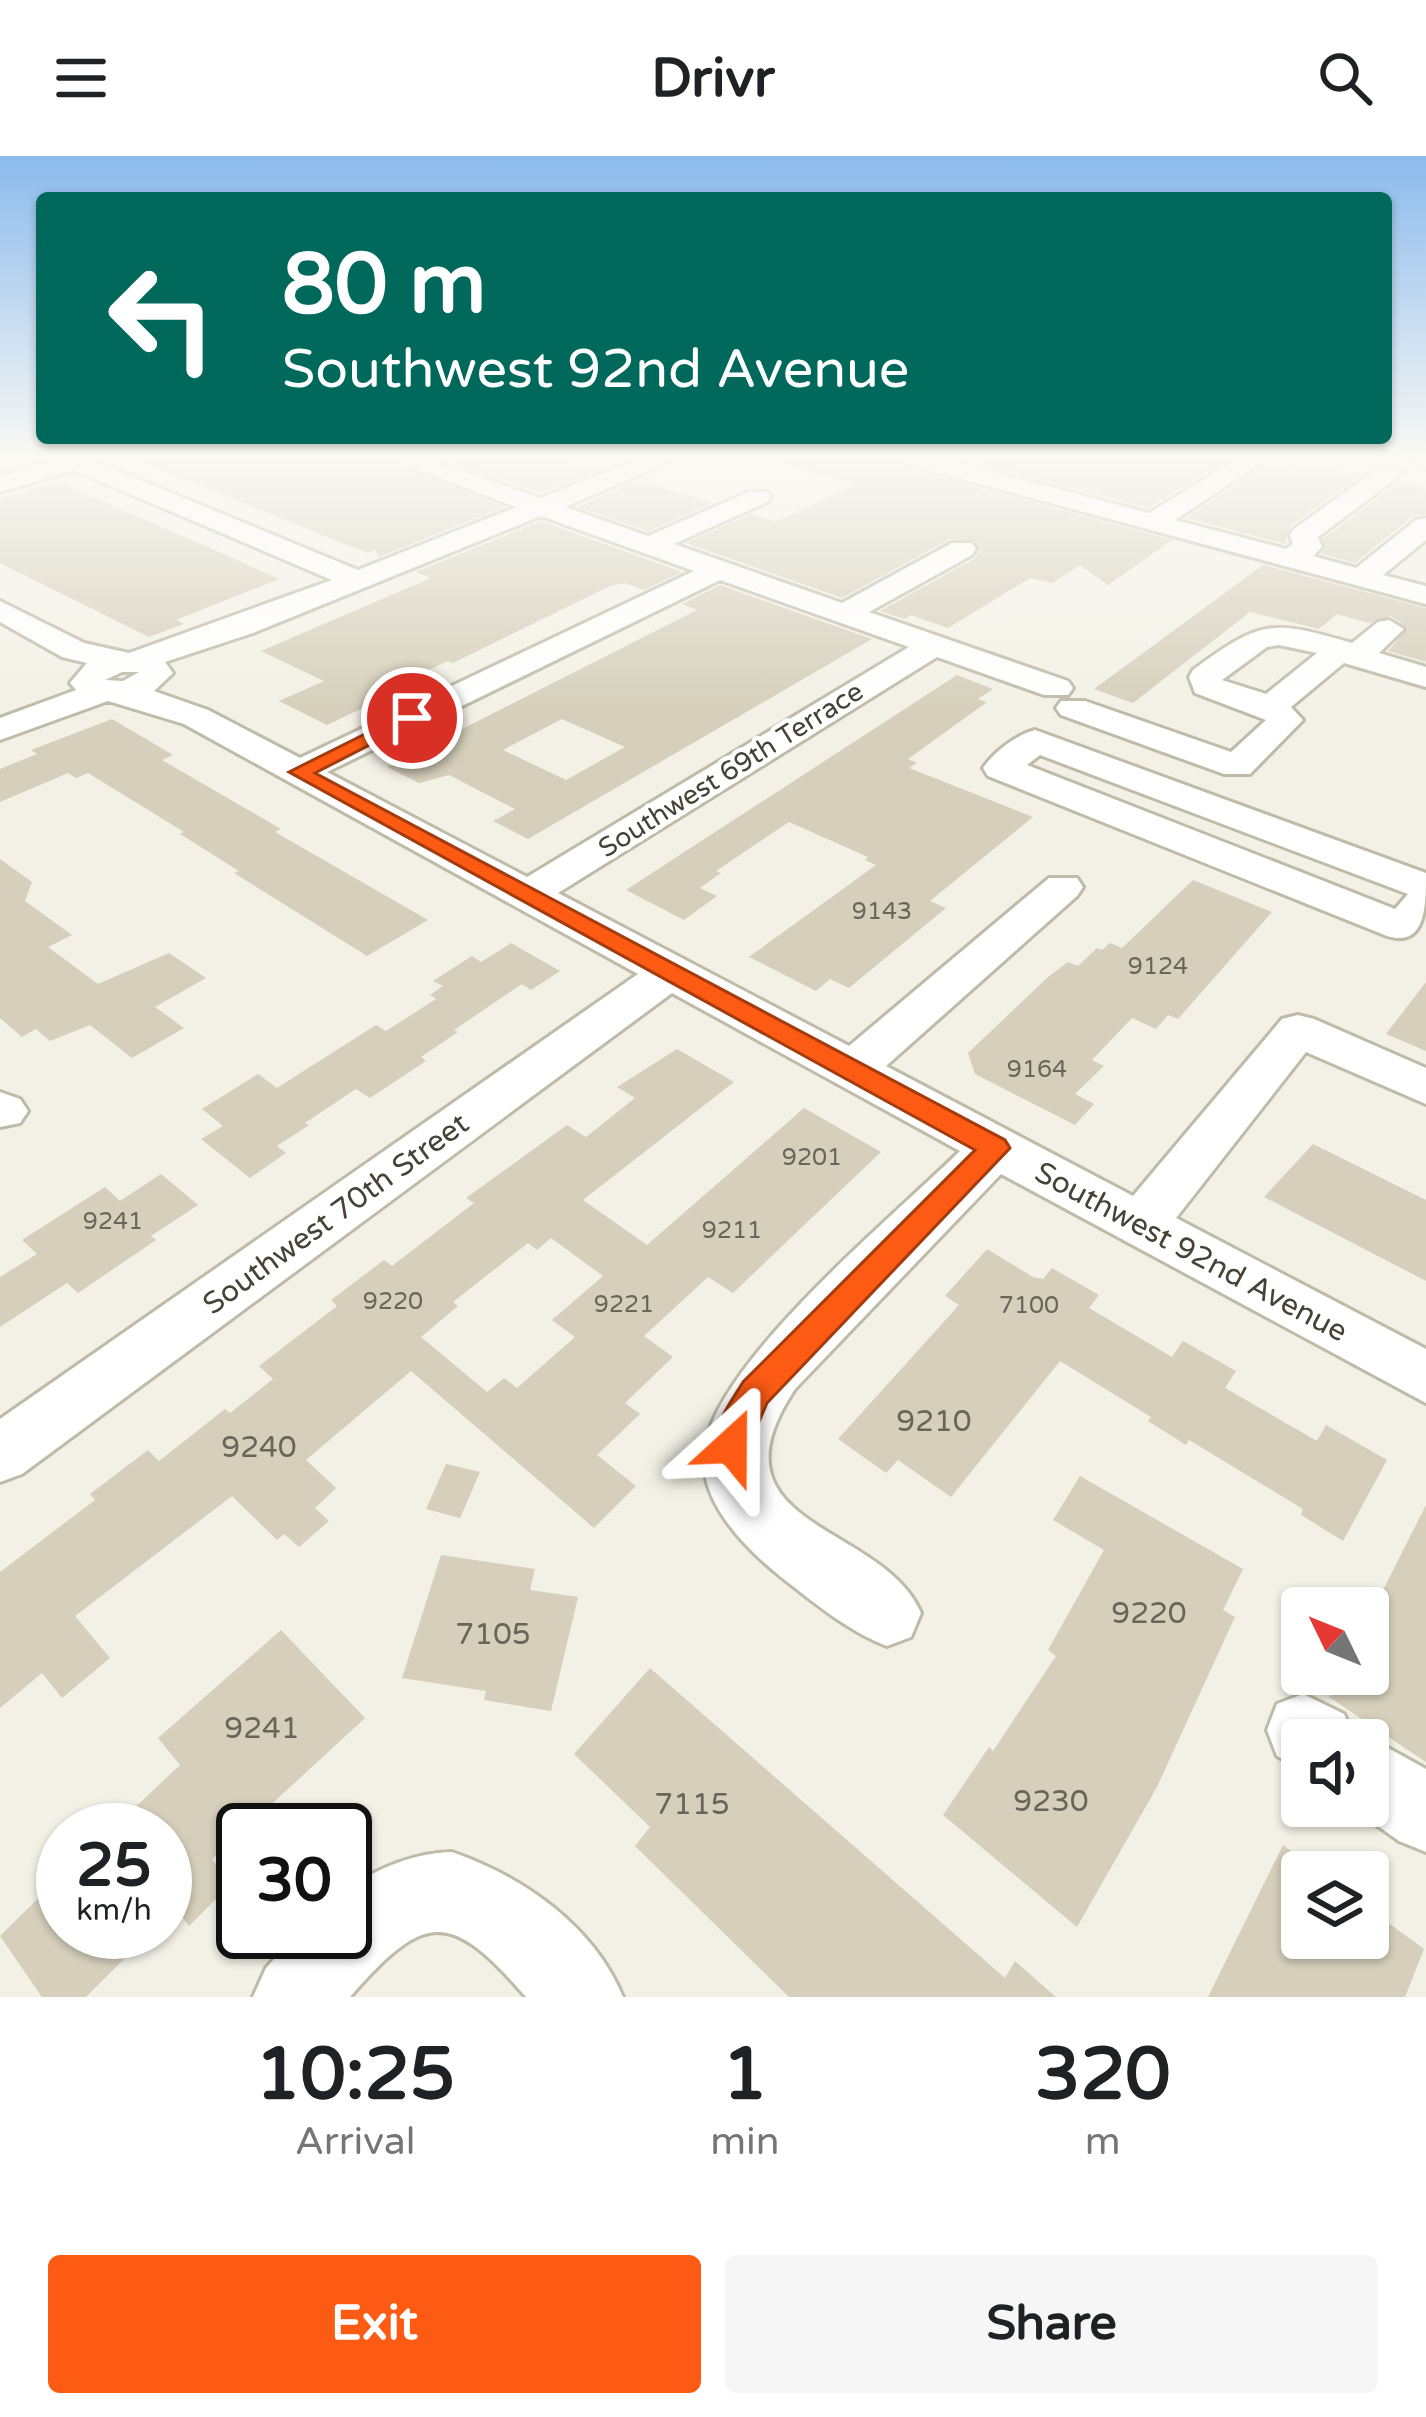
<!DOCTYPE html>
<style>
:root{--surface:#fff;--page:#f6f6f6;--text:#202124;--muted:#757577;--accent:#fd5b14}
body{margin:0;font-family:"Varela Round",sans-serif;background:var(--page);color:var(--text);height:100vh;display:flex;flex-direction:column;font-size:45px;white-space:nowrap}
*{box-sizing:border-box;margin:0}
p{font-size:39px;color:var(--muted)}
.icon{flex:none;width:66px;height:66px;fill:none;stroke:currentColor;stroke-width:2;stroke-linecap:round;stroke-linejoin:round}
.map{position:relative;height:1841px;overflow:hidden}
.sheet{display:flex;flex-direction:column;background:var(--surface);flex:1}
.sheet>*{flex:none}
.guide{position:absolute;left:36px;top:36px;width:1356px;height:252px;border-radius:12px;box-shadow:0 3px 9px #0004;background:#00695c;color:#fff;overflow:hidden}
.needle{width:78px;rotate:313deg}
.tools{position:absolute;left:1281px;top:1431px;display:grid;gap:24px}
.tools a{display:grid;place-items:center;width:108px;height:108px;border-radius:12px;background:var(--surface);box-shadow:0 3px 9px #0004;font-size:60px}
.speed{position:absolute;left:36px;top:1647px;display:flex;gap:24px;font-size:60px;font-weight:700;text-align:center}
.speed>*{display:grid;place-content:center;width:156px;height:156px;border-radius:50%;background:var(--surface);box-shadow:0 3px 9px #0004;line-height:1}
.speed small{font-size:30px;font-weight:400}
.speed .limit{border:6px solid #111;border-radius:18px;background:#fff;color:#111}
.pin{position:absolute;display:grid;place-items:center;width:102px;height:102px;color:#fff;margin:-51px;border:6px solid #fff;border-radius:50%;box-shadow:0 3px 12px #0007}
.me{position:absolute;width:132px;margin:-66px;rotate:24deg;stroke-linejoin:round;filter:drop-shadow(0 0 9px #0008)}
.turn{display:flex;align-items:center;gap:42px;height:252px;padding:0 48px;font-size:54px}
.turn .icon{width:156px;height:156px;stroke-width:2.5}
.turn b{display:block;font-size:84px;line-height:102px}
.eta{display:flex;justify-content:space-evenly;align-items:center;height:204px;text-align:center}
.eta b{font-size:72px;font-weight:700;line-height:84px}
.primary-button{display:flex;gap:24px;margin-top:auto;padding:24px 48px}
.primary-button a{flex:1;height:138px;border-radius:12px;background:var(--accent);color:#fff;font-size:48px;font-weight:700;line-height:138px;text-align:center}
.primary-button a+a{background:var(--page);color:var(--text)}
header{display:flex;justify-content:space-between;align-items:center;height:156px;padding:0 48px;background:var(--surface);font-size:54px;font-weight:700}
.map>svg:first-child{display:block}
.building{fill:#d5cfbb;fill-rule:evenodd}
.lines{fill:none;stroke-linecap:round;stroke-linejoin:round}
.minor-casing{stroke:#bfbba9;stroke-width:6}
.minor{fill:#fff;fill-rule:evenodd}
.route{fill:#fd5b14;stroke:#a43b0d;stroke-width:3}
.labels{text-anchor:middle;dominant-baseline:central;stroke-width:9;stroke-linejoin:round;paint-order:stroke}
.number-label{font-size:24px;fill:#6a6556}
.far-street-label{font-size:27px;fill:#464235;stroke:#fff}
.street-label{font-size:30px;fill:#464235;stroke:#fff}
.near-number-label{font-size:30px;fill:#6a6556}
</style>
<header><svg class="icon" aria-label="menu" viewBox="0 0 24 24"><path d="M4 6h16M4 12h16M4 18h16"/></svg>Drivr<svg class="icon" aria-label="search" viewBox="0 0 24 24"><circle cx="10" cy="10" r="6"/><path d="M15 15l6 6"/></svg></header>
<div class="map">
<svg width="1426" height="1841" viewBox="0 0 1426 1841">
<rect width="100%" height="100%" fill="#f3f1e6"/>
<g class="building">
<polygon points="122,298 373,298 504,351 379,401 375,394 368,397 339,386"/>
<polygon points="427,298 545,298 597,315 540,337"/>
<polygon points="780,298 880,298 886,307 1172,384 1108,429 1080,409 1053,427 1030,422 948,472 911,459 904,463 880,455 974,403 980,395 976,385 950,383 842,442 686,387 751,358 775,366 856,329 778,306"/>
<polygon points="944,298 1225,298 1234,300 1148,352"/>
<polygon points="1313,307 1362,319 1291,369 1285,388 1186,362 1268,308 1300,316"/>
<polygon points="58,326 210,392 279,423 176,464 184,468 149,481 0,407 0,343"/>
<polygon points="633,326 648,327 713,347 648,375 577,351"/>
<polygon points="1398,327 1426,333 1426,358 1413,360 1355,407 1322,398 1323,383"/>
<polygon points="541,365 682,416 644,434 625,427 610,430 453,507 448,505 372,540 380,544 327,569 279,545 324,525 261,495 431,422 416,416"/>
<polygon points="1263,409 1426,452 1426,506 1388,495 1408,472 1391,460 1369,467 1337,458 1319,473 1250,456 1133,547 1094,533"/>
<path d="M720 429 872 483 528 683 493 665 515 653 449 619 419 627 387 611 697 454 682 448ZM562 563 625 591 566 624 503 594Z"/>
<polygon points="957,519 993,533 978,543 987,546 908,603 917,607 909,612 1033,661 930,745 946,752 849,832 830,823 816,835 749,801 876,709 865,704 868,701 789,666 716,715 721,717 700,732 717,740 684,764 626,734"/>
<polygon points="112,563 173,599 162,604 281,673 275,676 428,764 367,800 234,717 239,715 180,678 184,676 88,617 76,622 68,617 0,646 0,613 37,598 31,594"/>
<polygon points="0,703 32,726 25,745 72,779 48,791 98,828 169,797 206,822 155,851 184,872 132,902 90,869 50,885 36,873 22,881 0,862"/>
<polygon points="1193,724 1272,756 1178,863 1168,859 1156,873 1132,862 1092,904 1104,910 1075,938 1094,948 1075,969 975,918 968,897 1048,821 1068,806 1078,810 1097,792 1102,794 1110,787 1122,792"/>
<polygon points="511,787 560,815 531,834 522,828 454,874 458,876 421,901 426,905 370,942 356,933 305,967 309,969 277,990 286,997 250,1022 201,983 223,970 202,953 258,918 277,932 376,869 386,875 436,843 430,839 443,830 433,825 472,800 481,806"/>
<polygon points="1426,826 1426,895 1386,878"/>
<path d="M677 893 734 926 583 1044 647 1089 804 952 881 996 733 1137 708 1121 644 1180 673 1201 625 1247 640 1258 597 1299 636 1330 594 1372 411 1215 306 1304 336 1332 315 1352 329 1365 299 1391 284 1378 277 1384 232 1340 75 1460 110 1502 62 1542 42 1517 0 1552V1416L95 1344 90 1338 148 1294 159 1305 225 1253 230 1257 273 1223 259 1210 337 1150 331 1144 384 1104 392 1110 474 1047 466 1042 567 969 586 981 635 942 617 931ZM551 1082 603 1120 552 1164 575 1181 517 1232 504 1222 487 1236 421 1181 458 1150 453 1146 528 1087 537 1094Z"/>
<polygon points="1313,988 1426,1044 1426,1125 1264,1041"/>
<polygon points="161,1018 198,1049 151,1080 156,1084 78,1137 67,1127 0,1171 0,1121 37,1098 22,1084 105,1031 120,1045"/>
<polygon points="987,1093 1033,1121 1043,1123 1052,1112 1099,1139 1089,1152 1172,1201 1183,1185 1236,1215 1225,1232 1317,1285 1326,1269 1387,1304 1343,1385 1301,1359 1303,1353 1189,1284 1186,1289 1148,1265 1151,1261 1060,1205 951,1341 898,1304 886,1317 838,1283 959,1149 945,1140"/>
<polygon points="446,1308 480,1316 460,1362 426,1353"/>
<polygon points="1080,1320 1243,1413 1223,1454 1235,1461 1157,1631 1077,1771 943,1659 989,1591 993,1595 1056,1500 1048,1494 1104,1394 1053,1364"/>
<polygon points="1426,1349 1426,1606 1329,1541 1341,1518 1368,1518 1368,1464"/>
<polygon points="441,1399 535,1413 530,1434 578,1441 551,1555 484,1544 486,1535 402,1522"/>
<polygon points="281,1474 365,1562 212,1703 231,1728 189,1770 165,1738 165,1674 111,1674 180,1609 158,1582"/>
<polygon points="650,1512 1005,1822 1015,1805 1056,1841 789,1841 635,1690 650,1671 574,1598"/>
<polygon points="1283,1689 1302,1703 1302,1782 1368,1782 1368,1752 1424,1793 1405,1841 1208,1841"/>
<polygon points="63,1718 63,1776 151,1776 86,1841 42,1841 0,1780"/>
</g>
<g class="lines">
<defs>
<g id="minor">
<path d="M75 298H114L99 307 358 414 516 351 377 298H413L540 342 652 298H686L565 351 648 380 749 336H767L771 341 767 346 674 388 842 447 952 387H972L976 393 972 399 869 456 1068 525 1073 532 1068 539H1044L937 501 558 737 849 890 1049 722H1077L1083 731 1077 740 886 910 1133 1040 1282 863 1298 859 1314 863 1426 912V948L1306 896 1176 1062 1426 1193V1247L1001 1018 795 1233C702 1373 882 1366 921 1457L911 1481 887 1490C848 1475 813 1446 780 1420 744 1391 695 1342 705 1290 720 1203 893 1061 960 995L672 837 22 1318 0 1326V1263L638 818 184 568 108 545 0 584V562L76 534 70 527 87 507 62 501 0 466V445L84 487 129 497 332 424 74 314 0 336V320ZM541 360 694 415 300 602 208 554 154 535 173 517 165 506 253 477ZM720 424 909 491 527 721 327 616ZM122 516H139L123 525 105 524Z"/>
<polygon points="884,298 925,298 1149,357 1246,298 1275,298 1175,364 1286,393 1293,388 1290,379 1294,373 1379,312 1397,312 1400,317 1397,322 1318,381 1322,391 1313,400 1356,412 1416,364 1426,362 1426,384 1383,419 1426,430 1426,448 887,303"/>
<polygon points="1402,298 1426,298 1426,313"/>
<path d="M1389 464 1404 473 1379 497 1426 511V531L1344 507 1291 551 1303 564 1250 618H1224L1061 559 1056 552 1061 545H1085L1231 596 1266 564 1195 537 1189 521 1193 514C1262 463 1271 464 1352 487L1378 466ZM1279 489 1317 497 1266 538 1222 524 1267 491Z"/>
<path d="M1035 574 1426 717C1426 750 1426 792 1387 780L988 620 983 612C994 596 1016 579 1035 574ZM1040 599 1408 738 1395 753 1027 609Z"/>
<polygon points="0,936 20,943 28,955 20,967 0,971"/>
<polygon points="1303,1538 1344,1558 1355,1584 1302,1584 1302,1614 1277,1600 1267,1574 1277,1548"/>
<polygon points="1368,1581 1426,1613 1426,1696 1399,1685 1350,1650 1368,1650 1368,1584 1360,1584"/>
<path d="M452 1696C523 1721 593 1769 623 1841H526C451 1755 426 1754 350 1841H253L266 1812 298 1776H345L347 1732C380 1712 413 1697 452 1696Z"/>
</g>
</defs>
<use href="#minor" class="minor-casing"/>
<use href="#minor" class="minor"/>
</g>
<linearGradient id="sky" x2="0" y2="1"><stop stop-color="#8bbaec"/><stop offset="0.54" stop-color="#faf9f4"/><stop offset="1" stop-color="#faf9f4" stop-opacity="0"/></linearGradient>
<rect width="1426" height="556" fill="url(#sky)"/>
<path class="route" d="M405 558 422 562 315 617 1005 984 1010 992 767 1247 744 1301 731 1305 719 1301C707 1275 730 1248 743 1226L975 994 289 616Z"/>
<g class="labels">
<g class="number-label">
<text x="882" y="755">9143</text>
<text x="1158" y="810">9124</text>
<text x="1037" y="913">9164</text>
<text x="812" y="1001">9201</text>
<text x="113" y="1065">9241</text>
<text x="732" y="1074">9211</text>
<text x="393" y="1145">9220</text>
<text x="624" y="1148">9221</text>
<text x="1029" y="1149">7100</text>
</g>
<g class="far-street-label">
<text transform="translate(731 614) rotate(-32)">Southwest 69th Terrace</text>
</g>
<g class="street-label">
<text transform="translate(336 1058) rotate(-36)">Southwest 70th Street</text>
<text transform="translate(1191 1096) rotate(28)">Southwest 92nd Avenue</text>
</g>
<g class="near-number-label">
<text x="934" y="1265">9210</text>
<text x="259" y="1291">9240</text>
<text x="1149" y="1457">9220</text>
<text x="493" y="1478">7105</text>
<text x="262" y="1572">9241</text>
<text x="1051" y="1645">9230</text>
<text x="692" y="1648">7115</text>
</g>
</g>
</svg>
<div class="tools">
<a><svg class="needle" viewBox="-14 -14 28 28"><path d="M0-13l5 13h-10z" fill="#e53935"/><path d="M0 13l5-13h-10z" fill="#757577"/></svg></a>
<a><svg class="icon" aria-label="sound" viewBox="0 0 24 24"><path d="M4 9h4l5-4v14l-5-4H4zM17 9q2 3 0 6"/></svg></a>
<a><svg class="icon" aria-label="layers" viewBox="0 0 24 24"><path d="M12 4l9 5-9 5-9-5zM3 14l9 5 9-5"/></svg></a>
</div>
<div class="speed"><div>25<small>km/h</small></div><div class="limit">30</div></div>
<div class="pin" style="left:412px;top:562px;background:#d93025"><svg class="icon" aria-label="arrive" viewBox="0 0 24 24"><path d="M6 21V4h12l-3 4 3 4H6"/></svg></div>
<svg class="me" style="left:731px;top:1290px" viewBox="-20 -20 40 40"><path d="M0-17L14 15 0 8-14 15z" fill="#fd5b14" stroke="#fff" stroke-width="4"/></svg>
<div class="guide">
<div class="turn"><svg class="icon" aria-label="left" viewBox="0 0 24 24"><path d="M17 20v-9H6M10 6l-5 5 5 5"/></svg><div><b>80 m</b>Southwest 92nd Avenue</div></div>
</div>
</div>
<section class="sheet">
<div class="eta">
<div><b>10:25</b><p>Arrival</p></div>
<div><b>1</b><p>min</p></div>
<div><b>320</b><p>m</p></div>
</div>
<div class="primary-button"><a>Exit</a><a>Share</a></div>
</section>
